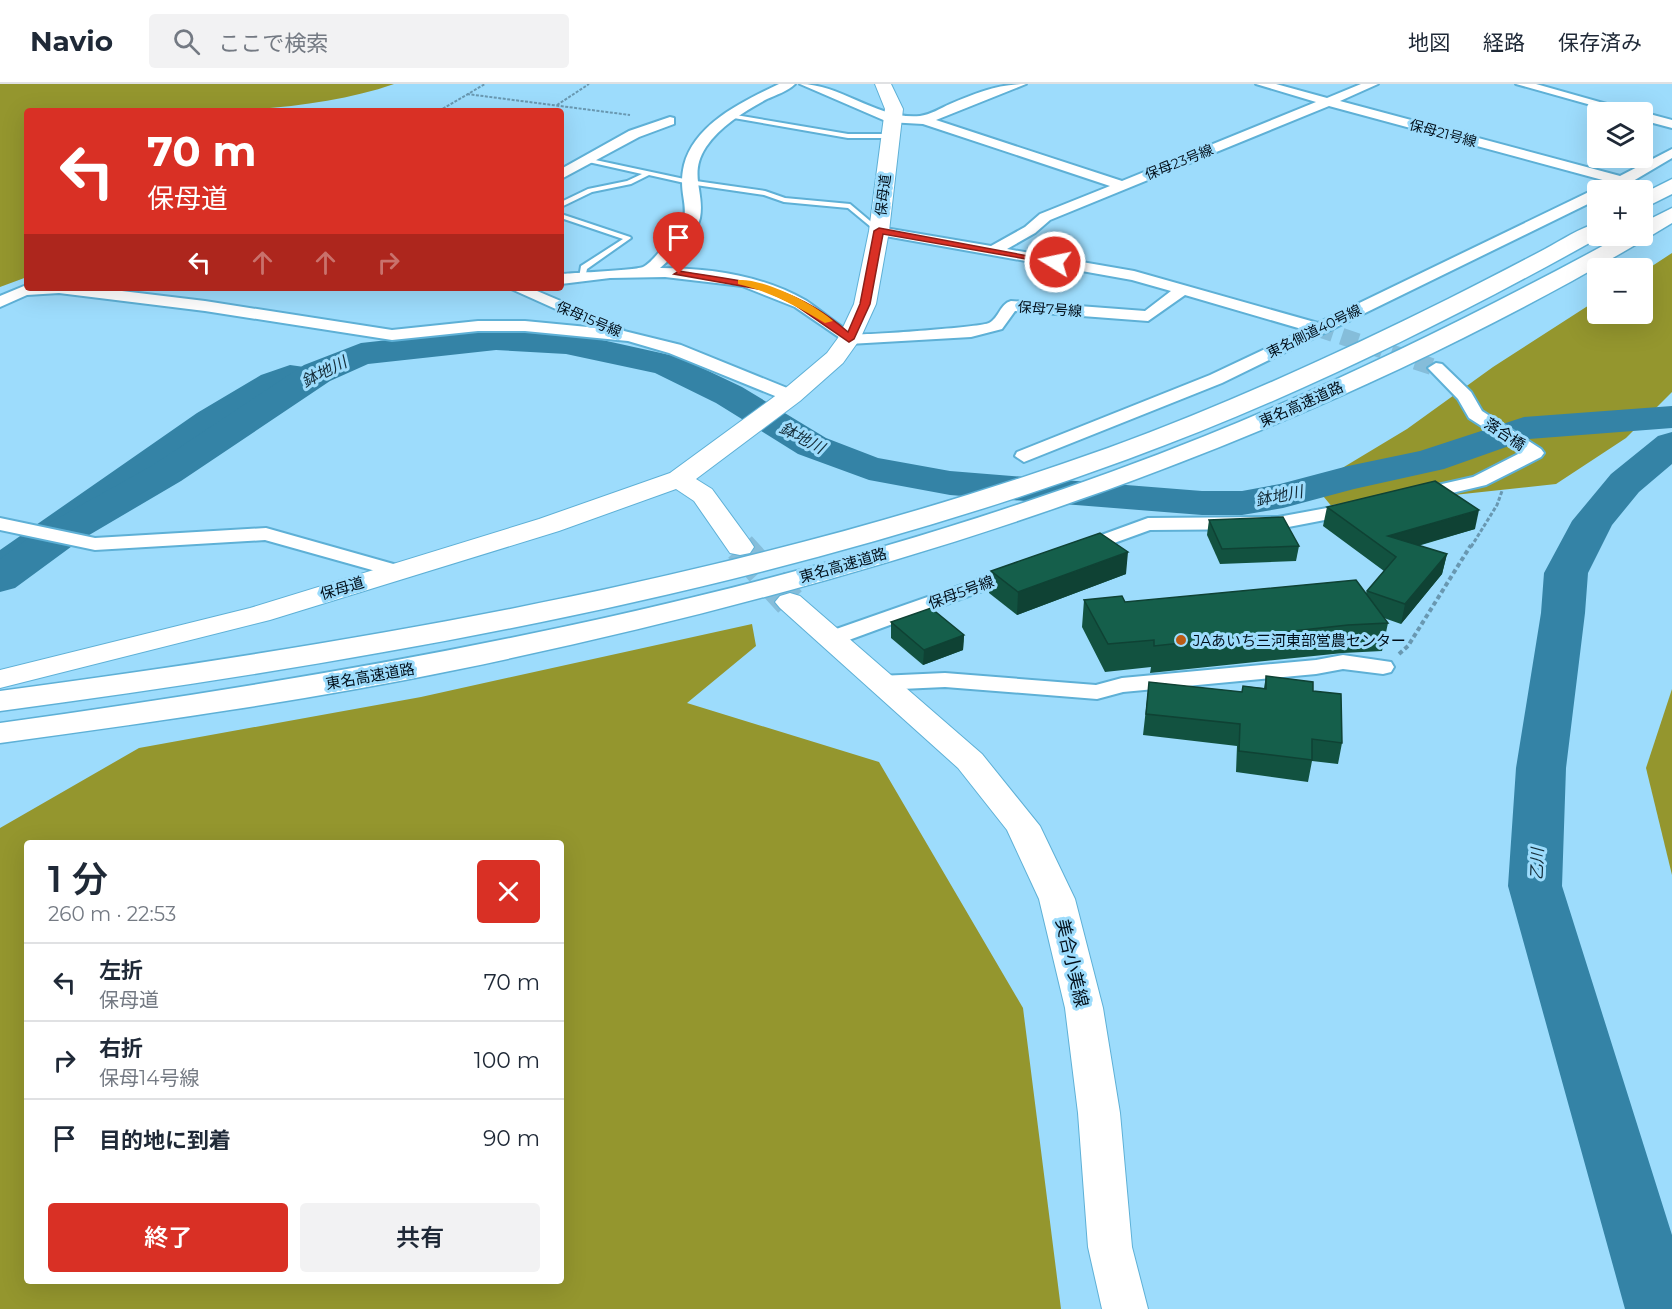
<!DOCTYPE html>
<html lang="ja">
<meta charset="utf-8">
<style>
:root{--surface:#fff;--page:#f2f2f3;--text:#1f2937;--muted:#747a83;--line:#e0e1e3;--accent:#d93025}
body{margin:0;font-family:Montserrat,"Noto Sans JP",sans-serif;background:var(--page);color:var(--text);height:100vh;display:flex;flex-direction:column;font-size:22px;white-space:nowrap}
*{box-sizing:border-box;margin:0}
p{font-size:20px;color:var(--muted)}
.icon{flex:none;width:33px;height:33px;fill:none;stroke:currentColor;stroke-width:2;stroke-linecap:round;stroke-linejoin:round}
.map{position:relative;flex:1;overflow:hidden}
.panel{position:absolute;left:24px;top:756px;width:540px;height:444px;display:flex;flex-direction:column;background:var(--surface);border-radius:6px;box-shadow:0 6px 24px #0002}
.panel>*{flex:none}
.hud{position:absolute;left:24px;top:24px;width:540px;height:183px;border-radius:6px;box-shadow:0 6px 24px #0002;background:#d93025;color:#fff;overflow:hidden}
.controls{position:absolute;left:1587px;top:18px;display:grid;gap:12px}
.controls a{display:grid;place-items:center;width:66px;height:66px;border-radius:6px;background:var(--surface);box-shadow:0 6px 24px #0002;font-size:30px}
.pin{position:absolute;display:grid;place-items:center;width:51px;height:51px;color:#fff;margin:-62px -26px;border-radius:50% 50% 50% 0;rotate:-45deg;box-shadow:0 0 6px #0007}
.pin .icon{rotate:45deg}
.me{position:absolute;width:66px;margin:-33px;rotate:280deg;stroke-linejoin:round;filter:drop-shadow(0 0 4px #0008)}
.turn{display:flex;align-items:center;gap:21px;height:126px;padding:0 24px;font-size:27px}
.turn .icon{width:78px;height:78px;stroke-width:2.5}
.turn b{display:block;font-size:42px;line-height:51px}
.lanes{display:flex;align-items:center;height:57px;padding:0 24px;background:#0003;justify-content:center;gap:30px;direction:ltr}
.lanes .off{opacity:.35}
.round{display:grid;place-items:center;flex:none;width:63px;height:63px;border-radius:6px;background:var(--page)}
.headline{display:flex;align-items:center;justify-content:space-between;height:102px;padding:0 24px}
h1{font-size:36px;font-weight:600;line-height:45px}
.primary-button{display:flex;gap:12px;margin-top:auto;padding:12px 24px}
.primary-button a{flex:1;height:69px;border-radius:6px;background:var(--accent);color:#fff;font-size:24px;font-weight:600;line-height:69px;text-align:center}
.primary-button a+a{background:var(--page);color:var(--text)}
ul{padding:0;list-style:none}
li{display:flex;align-items:center;gap:18px;height:78px;padding:0 24px;border-top:2px solid var(--line)}
li div{flex:1}
li b{display:block;font-size:22px}
li em{font-style:normal}
header{display:flex;align-items:center;gap:36px;box-sizing:border-box;height:84px;padding:0 30px;background:var(--surface);border-bottom:2px solid var(--line)}
header strong{font-size:28px}
nav{display:flex;gap:33px;margin-inline-start:auto;font-size:21px}
.search{width:420px;height:54px;background:var(--page);display:flex;align-items:center;gap:15px;box-sizing:border-box;padding:0 21px;border-radius:6px;color:var(--muted);font-size:22px}
.map>svg:first-child{display:block}
.forest{fill:#94962e;fill-rule:evenodd}
.water{fill:#3483a6}
.lines{fill:none;stroke-linecap:round;stroke-linejoin:round}
.river{fill:#3483a6;fill-rule:evenodd}
.street-tunnel{stroke:#85bdda;stroke-width:17;stroke-dasharray:17 9;stroke-linecap:butt}
.secondary-tunnel{stroke:#85bdda;stroke-width:32;stroke-dasharray:32 16;stroke-linecap:butt}
.lane-casing{stroke:#5eb0d6;stroke-width:4}
.street-casing{stroke:#5eb0d6;stroke-width:4}
.secondary-casing{stroke:#5eb0d6;stroke-width:2}
.highway-casing{stroke:#5eb0d6;stroke-width:3}
.path-far2{stroke:#6998b1;stroke-width:2;stroke-dasharray:3 1.5;stroke-linecap:butt}
.path-far1{stroke:#6998b1;stroke-width:3;stroke-dasharray:4 2;stroke-linecap:butt}
.path{stroke:#6998b1;stroke-width:4;stroke-dasharray:4.5 3;stroke-linecap:butt}
.lane{fill:#fff;fill-rule:evenodd}
.street{fill:#fff;fill-rule:evenodd}
.secondary{fill:#fff;fill-rule:evenodd}
.highway{fill:#fff;fill-rule:evenodd}
.wall{fill:#125240}
.shaded-wall{fill:#0f4234}
.building{fill:#155f4b;stroke:#0f4234;stroke-width:1.5}
.route{fill:#d93025;stroke:#8d1f18;stroke-width:1.5}
.slow{fill:#f59e0b}
.poi-dot{fill:#bb5b15;stroke:#9ddcfc;stroke-width:2}
.labels{text-anchor:middle;dominant-baseline:central;stroke-width:6;stroke-linejoin:round;paint-order:stroke}
.far-street-label{font-size:14px;fill:#000e19;stroke:#9ddcfc}
.street-label{font-size:15px;fill:#000e19;stroke:#9ddcfc}
.poi-label{font-size:15px;fill:#000e19;stroke:#9ddcfc;text-anchor:start}
.water-label{font-size:16px;font-style:italic;fill:#152d39;stroke:#9ddcfc}
.near-street-label{font-size:18px;fill:#000e19;stroke:#9ddcfc}
</style>
<header>
<strong>Navio</strong>
<div class="search"><svg class="icon" aria-label="search" viewBox="0 0 24 24"><circle cx="10" cy="10" r="6"/><path d="M15 15l6 6"/></svg>ここで検索</div>
<nav><a>地図</a><a>経路</a><a>保存済み</a></nav>
</header>
<div class="map">
<svg width="1672" height="1225" viewBox="0 0 1672 1225">
<rect width="100%" height="100%" fill="#9ddcfc"/>
<g class="forest">
<path d="M0 0H394C288 37 140 27 27 27V193L0 203Z"/>
<polygon points="1672,169 1672,308 1626,354 1556,400 1333,424 1314,401 1407,345 1493,283 1597,216 1598,230 1642,230 1643,188"/>
<path d="M752 540 756 562 687 619 879 678 1023 924 1061 1225H0V744L139 664 421 613ZM27 759H561V1197H27Z"/>
<polygon points="1672,605 1672,791 1646,684"/>
</g>
<polygon class="water" points="290,281 333,287 225,340 0,504 0,466 197,329 261,291"/>
<g class="lines">
<g class="river">
<polygon points="496,244 566,248 679,273 742,303 826,354 878,374 950,387 1202,407 1242,407 1280,400 1348,382 1420,367 1524,333 1672,322 1672,344 1529,355 1444,385 1354,405 1283,424 1242,431 1202,431 950,411 869,396 798,370 716,319 655,289 566,270 496,266 368,280 330,297 181,397 79,457 15,504 0,508 0,475 49,439 153,381 304,281 361,259"/>
<polygon points="1672,348 1672,380 1639,408 1612,441 1588,489 1585,529 1566,684 1562,802 1672,1151 1672,1225 1625,1225 1508,802 1516,684 1541,529 1544,489 1572,437 1611,390 1658,352"/>
</g>
<polyline class="street-tunnel" points="1317,244 1436,284"/>
<polyline class="secondary-tunnel" points="740,463 790,518"/>
<defs>
<g id="lane">
<polygon points="730,30 848,50 889,50 892,52 889,54 848,54 728,33 728,31"/>
<polygon points="586,74 689,96 765,107 785,114 850,120 882,147 877,148 848,124 784,118 764,111 689,100 649,91 631,100 592,108 561,123 561,118 588,105 627,97 642,90 584,77 583,76"/>
<polygon points="561,130 630,153 631,154 587,185 585,194 579,194 581,182 623,155 561,134"/>
</g>
<g id="street">
<path d="M779 0H795C788 7 776 11 767 15 745 27 720 42 706 63 688 90 705 108 700 134 695 155 674 171 660 184 709 184 761 191 805 216 815 222 847 248 853 250 861 252 982 243 989 239 999 234 1000 220 1011 217L1145 227 1171 207 1132 196 874 150 872 147 874 144 879 143 991 162 1025 143 1040 130 1110 102 923 40 888 38 800 0C842 0 877 36 920 32 930 31 941 24 950 20 976 9 998 0 1026 0L936 36 1122 97 1316 18 1256 0H1276L1327 14 1361 0H1378L1340 17 1620 92 1672 65V74L1628 100 1607 106 1603 103 1610 98 1329 22 1050 136 1035 149 1007 165 1134 187 1318 239 1593 106H1603H1598V115L1222 299 1024 378 1015 372 1017 368 1210 291 1305 246 1185 211 1148 237 1015 227 1002 245 971 253 849 260 795 223 742 202 665 193 610 194 561 200V190C573 189 638 186 643 183 650 180 657 170 663 164 702 128 675 120 684 81 695 39 744 17 779 0Z"/>
<polygon points="1516,0 1536,0 1635,28 1616,28"/>
<polygon points="1641,28 1642,28 1672,36 1672,44 1642,36"/>
<polygon points="670,33 674,34 674,40 639,53 561,95 561,85 629,47"/>
<polygon points="24,202 97,204 205,217 392,246 478,237 525,237 598,244 509,204 530,204 622,243 624,247 681,261 797,308 800,312 797,316 785,316 669,269 628,257 525,247 478,247 392,256 205,227 59,209 27,211 0,223 0,212"/>
<polygon points="1436,279 1442,280 1471,308 1482,327 1541,365 1544,369 1541,373 1486,401 1418,417 1411,415 1408,411 1411,407 1473,393 1522,368 1469,334 1458,315 1428,284"/>
<polygon points="1354,419 1361,421 1364,425 1361,429 1278,445 1150,446 1081,471 1074,469 1071,465 1074,461 1148,434 1278,433"/>
<polygon points="0,434 95,454 266,444 404,483 407,487 404,491 397,493 265,456 95,466 0,446"/>
<polygon points="1019,481 1026,483 1029,487 1026,491 838,560 822,560 819,555 822,550"/>
<polygon points="1343,571 1391,578 1394,583 1391,588 1383,590 1343,585 1316,590 1123,608 1097,615 945,603 879,606 871,604 868,599 871,594 879,592 945,589 1096,601 1122,594 1316,576"/>
</g>
<g id="secondary">
<polygon points="875,0 891,0 903,25 889,147 876,220 860,255 843,279 800,317 696,395 712,405 750,457 754,463 750,469 740,471 730,469 694,417 676,405 559,447 270,536 0,604 0,586 250,524 539,435 670,389 782,307 827,269 838,254 854,220 869,147 885,25"/>
<polygon points="790,509 800,512 982,670 1040,742 1075,815 1103,924 1120,1029 1132,1163 1148,1225 1102,1225 1088,1163 1078,1029 1065,924 1039,815 1007,746 958,684 780,524 775,518 780,512"/>
</g>
<g id="highway">
<polygon points="1672,95 1672,110 1642,125 1642,110"/>
<path d="M1672 124V139C1300 365 881 498 455 586 305 617 152 638 0 659V639C410 582 819 507 1205 352 1348 294 1485 226 1621 152H1642V139Z"/>
<path d="M1598 139V152H1602C1450 237 1292 315 1128 375 766 508 381 576 0 627V607C375 557 751 492 1108 364 1224 322 1337 270 1448 215 1480 199 1513 182 1545 165 1562 156 1579 144 1598 139Z"/>
</g>
</defs>
<use href="#lane" class="lane-casing"/>
<use href="#street" class="street-casing"/>
<use href="#secondary" class="secondary-casing"/>
<use href="#highway" class="highway-casing"/>
<g class="path-far2">
<polyline points="467,10 630,31"/>
<polyline points="557,21 589,0"/>
<polyline points="439,27 485,0"/>
</g>
<polyline class="path-far1" points="1471,463 1497,421 1502,407"/>
<polyline class="path" points="1399,570 1408,562 1471,461"/>
<use href="#lane" class="lane"/>
<use href="#street" class="street"/>
<use href="#secondary" class="secondary"/>
<use href="#highway" class="highway"/>
</g>
<g class="wall">
<polygon points="1327,423 1475,445 1418,462 1447,470 1442,490 1401,540 1384,534 1388,539 1382,567 1343,569 1150,589 1151,583 1105,588 1082,543 1084,516 1125,518 1366,509 1367,507 1384,487 1323,442"/>
<polygon points="1209,436 1299,462 1296,477 1220,480 1207,451"/>
<polygon points="991,487 1126,490 1017,531 989,509"/>
<polygon points="891,538 964,551 963,566 923,581 891,554"/>
<polygon points="1266,592 1313,607 1342,659 1338,680 1312,677 1308,698 1236,688 1237,662 1143,651 1149,598 1242,608 1243,602 1264,604"/>
</g>
<g class="shaded-wall">
<polygon points="1479,426 1475,445 1391,469 1388,452"/>
<polygon points="1128,468 1126,490 1017,531 1018,508"/>
<polygon points="1447,470 1442,490 1401,540 1405,520"/>
<polygon points="964,551 963,566 923,581 924,566"/>
</g>
<g class="building">
<polygon points="1435,397 1479,426 1388,452 1447,470 1405,520 1367,507 1396,473 1327,423"/>
<polygon points="1283,433 1299,462 1222,465 1209,436"/>
<polygon points="1100,449 1128,468 1018,508 991,487"/>
<polygon points="1356,496 1388,539 1348,541 1154,562 1154,556 1108,560 1084,516 1122,512 1125,518"/>
<polygon points="931,524 964,551 924,566 891,538"/>
<polygon points="1266,592 1313,598 1313,607 1341,610 1342,659 1312,655 1312,676 1239,667 1240,640 1146,630 1149,598 1242,608 1243,602 1266,605"/>
</g>
<path class="route" d="M879 144 1060 178 1055 180 883 150 870 220 854 255 849 258 792 219 764 206 674 190 679 187C747 198 793 200 848 248L860 220 874 147Z"/>
<path class="slow" d="M738 196C763 194 815 220 833 237L825 239C796 222 771 208 738 200Z"/>
<circle class="poi-dot" cx="1181" cy="556" r="6"/>
<g class="labels">
<g class="far-street-label">
<text transform="translate(1443 49) rotate(15)">保母21号線</text>
<text transform="translate(1179 78) rotate(-22)">保母23号線</text>
<text transform="translate(883 111) rotate(-83)">保母道</text>
<text transform="translate(1050 225) rotate(4)">保母7号線</text>
<text transform="translate(589 235) rotate(23)">保母15号線</text>
<text transform="translate(1314 247) rotate(-26)">東名側道40号線</text>
</g>
<g class="street-label">
<text transform="translate(1301 320) rotate(-24)">東名高速道路</text>
<text transform="translate(1505 350) rotate(33)">落合橋</text>
<text transform="translate(843 481) rotate(-16)">東名高速道路</text>
<text transform="translate(342 504) rotate(-17)">保母道</text>
<text transform="translate(961 508) rotate(-20)">保母5号線</text>
<text transform="translate(370 592) rotate(-10)">東名高速道路</text>
</g>
<g class="poi-label">
<text x="1193" y="556">JAあいち三河東部営農センター</text>
</g>
<g class="water-label">
<text transform="translate(324 288) rotate(-27)">鉢地川</text>
<text transform="translate(802 354) rotate(28)">鉢地川</text>
<text transform="translate(1279 412) rotate(-11)">鉢地川</text>
<text transform="translate(1537 780) rotate(-88)">乙川</text>
</g>
<g class="near-street-label">
<text transform="translate(1072 879) rotate(77)">美合小美線</text>
</g>
</g>
</svg>
<div class="controls">
<a><svg class="icon" aria-label="layers" viewBox="0 0 24 24"><path d="M12 4l9 5-9 5-9-5zM3 14l9 5 9-5"/></svg></a>
<a>+</a>
<a>−</a>
</div>
<div class="pin" style="left:679px;top:190px;background:#d93025"><svg class="icon" aria-label="arrive" viewBox="0 0 24 24"><path d="M6 21V4h12l-3 4 3 4H6"/></svg></div>
<svg class="me" style="left:1055px;top:178px" viewBox="-20 -20 40 40"><circle r="17" fill="#d93025" stroke="#fff" stroke-width="3"/><path d="M0-11L8 9 0 5-8 9z" fill="#fff"/></svg>
<div class="hud">
<div class="turn"><svg class="icon" aria-label="left" viewBox="0 0 24 24"><path d="M17 20v-9H6M10 6l-5 5 5 5"/></svg><div><b>70 m</b>保母道</div></div>
<div class="lanes"><svg class="icon" aria-label="left" viewBox="0 0 24 24"><path d="M17 20v-9H6M10 6l-5 5 5 5"/></svg><svg class="icon off" aria-label="ahead" viewBox="0 0 24 24"><path d="M12 20V5M6 11l6-6 6 6"/></svg><svg class="icon off" aria-label="ahead" viewBox="0 0 24 24"><path d="M12 20V5M6 11l6-6 6 6"/></svg><svg class="icon off" aria-label="right" viewBox="0 0 24 24"><path d="M7 20v-9h11M14 6l5 5-5 5"/></svg></div>
</div>
<section class="panel">
<div class="headline"><div><h1>1 分</h1><p>260 m · 22:53</p></div><a class="round" style="background:#d93025;color:#fff"><svg class="icon" aria-label="close" viewBox="0 0 24 24"><path d="M6 6l12 12M18 6L6 18"/></svg></a></div>
<ul>
<li><svg class="icon" aria-label="left" viewBox="0 0 24 24"><path d="M17 20v-9H6M10 6l-5 5 5 5"/></svg><div><b>左折</b><p>保母道</p></div><em>70 m</em></li>
<li><svg class="icon" aria-label="right" viewBox="0 0 24 24"><path d="M7 20v-9h11M14 6l5 5-5 5"/></svg><div><b>右折</b><p>保母14号線</p></div><em>100 m</em></li>
<li><svg class="icon" aria-label="arrive" viewBox="0 0 24 24"><path d="M6 21V4h12l-3 4 3 4H6"/></svg><div><b>目的地に到着</b></div><em>90 m</em></li>
</ul>
<div class="primary-button"><a>終了</a><a>共有</a></div>
</section>
</div>
